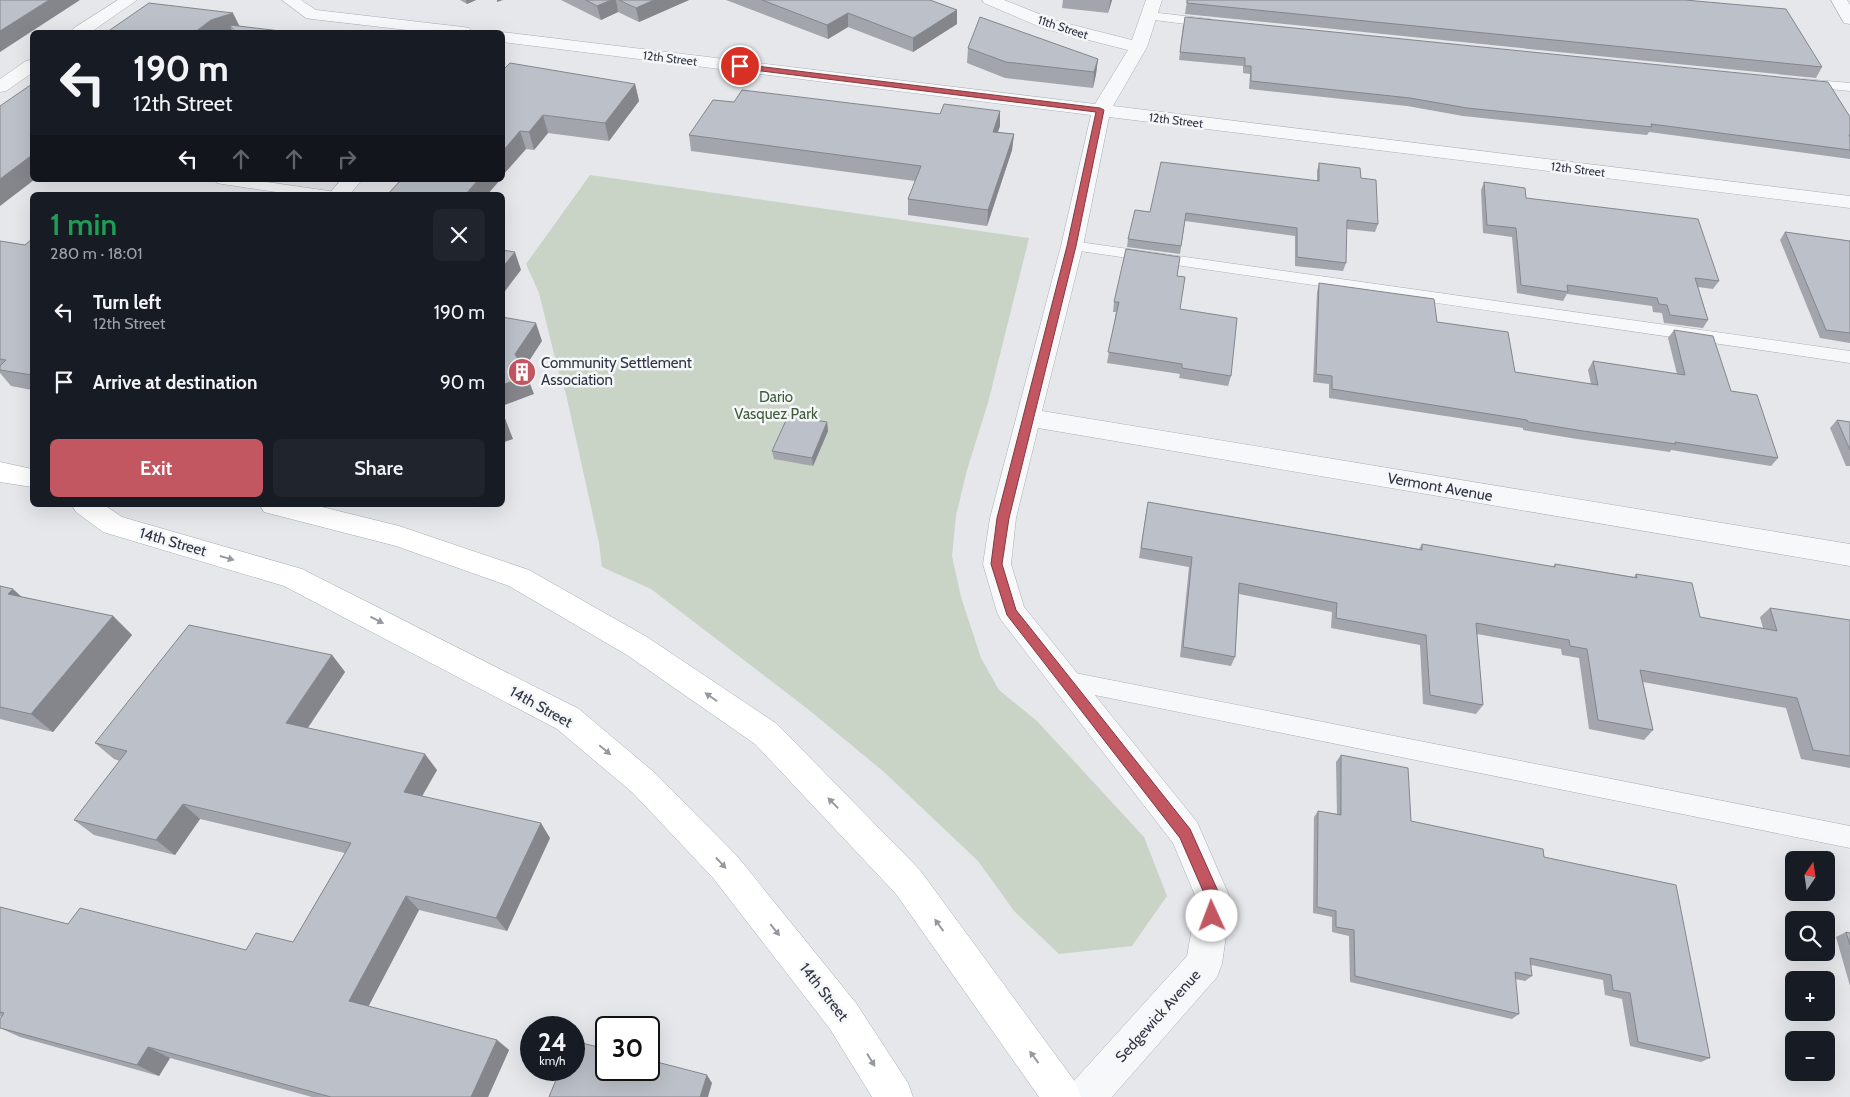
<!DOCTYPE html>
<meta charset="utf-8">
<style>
:root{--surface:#171b24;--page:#20242c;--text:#f1f3f6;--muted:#9ea1a6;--accent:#c35761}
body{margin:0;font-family:Cabin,sans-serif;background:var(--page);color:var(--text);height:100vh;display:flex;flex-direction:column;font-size:19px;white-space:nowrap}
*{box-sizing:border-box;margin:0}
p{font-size:16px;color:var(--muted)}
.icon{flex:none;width:28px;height:28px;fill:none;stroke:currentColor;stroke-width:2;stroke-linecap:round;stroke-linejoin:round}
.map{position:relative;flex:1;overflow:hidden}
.details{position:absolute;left:30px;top:192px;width:475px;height:315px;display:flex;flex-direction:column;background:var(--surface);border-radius:8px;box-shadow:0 5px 20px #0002}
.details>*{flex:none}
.hud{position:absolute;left:30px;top:30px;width:475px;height:152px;border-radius:8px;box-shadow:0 5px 20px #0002;background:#171b24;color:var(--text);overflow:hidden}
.needle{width:32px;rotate:13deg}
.controls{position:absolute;left:1785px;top:851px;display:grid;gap:10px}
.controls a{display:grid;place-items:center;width:50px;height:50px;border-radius:8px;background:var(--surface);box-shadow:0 5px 20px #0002;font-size:25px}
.speed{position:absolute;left:520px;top:1016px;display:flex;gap:10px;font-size:25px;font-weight:700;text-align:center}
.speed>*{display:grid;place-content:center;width:65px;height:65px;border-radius:50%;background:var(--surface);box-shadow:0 5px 20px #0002;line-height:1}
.speed small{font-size:12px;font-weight:400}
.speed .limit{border:2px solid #111;border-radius:8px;background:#fff;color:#111}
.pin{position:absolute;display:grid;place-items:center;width:42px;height:42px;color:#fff;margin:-21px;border:2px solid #fff;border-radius:50%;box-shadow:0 1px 5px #0007}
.me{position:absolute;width:55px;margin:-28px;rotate:358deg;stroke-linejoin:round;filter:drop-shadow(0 0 4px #0008)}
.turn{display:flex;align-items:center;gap:18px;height:105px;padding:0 20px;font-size:22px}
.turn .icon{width:65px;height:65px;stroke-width:2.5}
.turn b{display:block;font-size:35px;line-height:42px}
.lanes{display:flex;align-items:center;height:48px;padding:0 20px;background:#0003;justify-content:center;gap:25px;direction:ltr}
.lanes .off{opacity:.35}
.round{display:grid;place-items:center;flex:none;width:52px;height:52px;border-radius:8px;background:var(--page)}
.summary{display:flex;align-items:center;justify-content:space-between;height:85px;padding:0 20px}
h1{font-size:30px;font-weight:600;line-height:38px;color:#1e9e55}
.button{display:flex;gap:10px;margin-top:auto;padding:10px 20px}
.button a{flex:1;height:58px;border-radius:8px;background:var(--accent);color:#fff;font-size:20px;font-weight:600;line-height:58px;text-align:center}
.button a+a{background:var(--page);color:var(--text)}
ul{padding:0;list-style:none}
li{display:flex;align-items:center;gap:15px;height:70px;padding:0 20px}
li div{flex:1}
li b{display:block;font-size:19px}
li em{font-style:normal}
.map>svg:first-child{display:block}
.green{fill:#c9d4c7}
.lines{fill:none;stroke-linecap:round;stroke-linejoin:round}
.lane-casing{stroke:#aaaeb5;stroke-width:1}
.street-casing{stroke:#aaaeb5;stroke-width:1}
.primary-casing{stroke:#a5abb6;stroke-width:1}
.lane{fill:#f7f8fa;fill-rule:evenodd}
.street{fill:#f7f8fa;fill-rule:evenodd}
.primary{fill:#fff;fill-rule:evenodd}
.wall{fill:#a2a5ac}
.shaded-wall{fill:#84868c}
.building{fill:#bcc0c8;stroke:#84868c}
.oneway{fill:#969aa0}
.route{fill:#c35761;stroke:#7f393f}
.labels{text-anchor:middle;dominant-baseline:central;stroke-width:5;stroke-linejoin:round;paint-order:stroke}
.far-street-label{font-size:12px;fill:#2e3442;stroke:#f4f6f8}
.poi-label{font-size:15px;fill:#2e3442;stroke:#f4f6f8;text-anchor:start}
.park-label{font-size:15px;fill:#415d3c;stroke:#f4f6f8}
.street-label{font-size:15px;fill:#2e3442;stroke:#f4f6f8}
</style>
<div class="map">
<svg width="1850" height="1097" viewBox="0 0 1850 1097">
<rect width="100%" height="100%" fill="#e5e7eb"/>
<polygon class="green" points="590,175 1029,238 988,403 967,470 956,516 952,556 961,597 981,658 999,690 1037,721 1144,837 1167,896 1132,946 1059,954 1014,911 978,861 884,772 809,710 651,589 602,567 599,543 566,394 558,370 539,293 526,264"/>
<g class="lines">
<defs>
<g id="lane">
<polygon points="1150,12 1210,19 1216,23 1210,27 1146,19 1144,16 1146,13"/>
<polygon points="1804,79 1850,83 1850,91 1799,86 1797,83"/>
<polygon points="215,180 253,180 329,191 334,192 336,195 297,195 222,184 217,183"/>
<polygon points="1072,241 1850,351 1850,363 1066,249 1064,246 1066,243"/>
<polygon points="1065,671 1850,826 1850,848 1065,689 1057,687 1054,680 1057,673"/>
</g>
<g id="street">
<polygon points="118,0 137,0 91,32 72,32 74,28"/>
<polygon points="282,0 301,0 316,10 463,27 469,28 472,32 424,32 312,19 306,18"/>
<polygon points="982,0 1004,0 1057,21 1132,40 1146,0 1162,0 1147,47 1113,106 1850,196 1850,208 1109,117 1083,246 1042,411 1850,544 1850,566 1038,428 1016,518 1011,564 1024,607 1197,822 1231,900 1222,964 1217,977 1112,1097 1067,1097 1072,1083 1187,956 1197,900 1173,843 1001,620 997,612 983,564 990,518 1061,246 1091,115 502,42 502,32 499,32 502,32 1095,104 1128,50 1045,29 984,3"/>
<polygon points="1831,0 1847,0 1850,5 1850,24 1844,23"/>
<polygon points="32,60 32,73 6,91 0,92 0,79 26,61"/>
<polygon points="341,180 362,180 349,195 328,195"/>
</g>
<g id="primary">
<polygon points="0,462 32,469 32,487 0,482"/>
<polygon points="72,505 104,505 122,517 302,569 579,709 655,773 737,856 856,1003 908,1083 913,1097 872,1097 830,1029 713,878 633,793 557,729 284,586 103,532 76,512"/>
<polygon points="260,505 314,505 399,526 529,570 647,637 777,724 920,870 1076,1083 1081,1097 1039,1097 896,894 755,744 627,655 509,586 396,546 264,512"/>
</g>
</defs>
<use href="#lane" class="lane-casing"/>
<use href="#street" class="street-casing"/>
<use href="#primary" class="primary-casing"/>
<use href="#lane" class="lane"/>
<use href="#street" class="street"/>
<use href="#primary" class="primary"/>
</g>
<g class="wall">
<polygon points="460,0 476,0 467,4"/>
<polygon points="561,0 689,0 639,22 618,12 601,20"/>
<polygon points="726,0 930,0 957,10 957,24 913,52 848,27 828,39"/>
<polygon points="1063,0 1112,0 1108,13 1062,8"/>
<polygon points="1187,0 1685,0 1822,67 1816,78 1185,14"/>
<polygon points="1183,25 1850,117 1850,159 1649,132 1647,135 1463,116 1407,106 1249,89 1250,74 1243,73 1243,66 1179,60"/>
<polygon points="968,48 1098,59 1096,74 1093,88 1005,78 967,63"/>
<polygon points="502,71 635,84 639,101 609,141 548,133 534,150 526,149 502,176"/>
<polygon points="734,102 1000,126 998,132 1014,134 1012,150 987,226 908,215 908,199 915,181 691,151 689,135"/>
<polygon points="1319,163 1361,178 1378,224 1375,232 1346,229 1346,263 1343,271 1295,266 1295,236 1185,221 1180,254 1127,247 1128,239 1150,212 1317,181 1317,171"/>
<polygon points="1484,182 1526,198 1719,281 1713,289 1698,287 1708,320 1703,328 1664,323 1662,313 1653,312 1652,306 1567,294 1563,301 1517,293 1512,237 1483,233 1481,190"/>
<polygon points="1785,232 1850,241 1850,343 1820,338 1780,240"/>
<polygon points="32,239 32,390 11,386 0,373 0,241 25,245"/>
<polygon points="1177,276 1180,309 1231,376 1228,386 1179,378 1180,374 1107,363 1116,312 1113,312 1114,302"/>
<polygon points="1319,283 1437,322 1515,372 1591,384 1588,370 1593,361 1677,374 1668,338 1674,330 1731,391 1778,458 1771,466 1671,450 1670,452 1577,439 1523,430 1523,428 1329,398 1329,384 1313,382 1317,292"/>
<polygon points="1837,420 1850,422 1850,466 1846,466 1830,428"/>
<polygon points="827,422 828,431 813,466 774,459 772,451"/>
<polygon points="1148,502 1419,549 1422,544 1553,567 1555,564 1634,577 1636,574 1700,617 1763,628 1760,617 1770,608 1850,620 1850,768 1801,759 1786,708 1643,682 1653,730 1644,740 1589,729 1579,658 1562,655 1561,649 1477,634 1483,705 1476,714 1423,704 1420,645 1331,628 1332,612 1239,594 1235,657 1231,666 1180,657 1189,567 1139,558 1146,513"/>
<polygon points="0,586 22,597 113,616 132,635 53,732 0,719"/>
<polygon points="332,655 345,672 308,728 437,770 422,796 550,838 507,931 419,910 368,1006 497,1040 509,1050 488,1097 312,1097 170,1058 159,1076 20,1037 0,1028 0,1019 1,1017 0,1016 0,907 68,924 246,950 293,942 345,853 200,819 175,855 94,835 74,820 120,761 114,759 95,743"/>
<polygon points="1341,755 1411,821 1544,857 1710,1058 1701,1062 1630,1046 1622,999 1605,995 1603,980 1531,965 1532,976 1525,981 1515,979 1519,1014 1512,1019 1350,982 1349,936 1332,932 1332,917 1313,913 1314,817 1318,811 1337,814 1336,762"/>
<polygon points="1846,932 1850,933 1850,986 1836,937"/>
</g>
<g class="shaded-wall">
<polygon points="49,0 80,0 0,52 0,31"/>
<polygon points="466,0 476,0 467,4"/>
<polygon points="497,0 503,0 497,2"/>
<polygon points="611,0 616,0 618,12 601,20 597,6"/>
<polygon points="654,0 689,0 639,22 636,8"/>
<polygon points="1110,0 1112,0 1108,13 1110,1"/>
<polygon points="957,10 957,24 913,52 913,38"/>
<polygon points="233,13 241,29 230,25 233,32 195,32 211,20"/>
<polygon points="848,13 848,27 828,39 827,25"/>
<polygon points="1098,59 1096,74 1093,88 1094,72"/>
<polygon points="635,84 639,101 609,141 605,123"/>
<polygon points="1000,111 1000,126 992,147 993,132"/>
<polygon points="543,115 548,133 534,150 529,132"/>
<polygon points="520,131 526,149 502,176 502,152"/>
<polygon points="1014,134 1012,150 987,226 988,210"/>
<polygon points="32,155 32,180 34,180 0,206 0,179"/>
<polygon points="478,180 500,180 487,195 465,195"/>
<polygon points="515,252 521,270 502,295 502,268"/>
<polygon points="536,323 542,341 522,372 515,354"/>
<polygon points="527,376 534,394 502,406 502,385"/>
<polygon points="506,421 513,439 502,443 502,422"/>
<polygon points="827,422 828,431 813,466 812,458"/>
<polygon points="13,589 34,608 8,594"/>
<polygon points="113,616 132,635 53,732 31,714"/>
<polygon points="332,655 345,672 300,739 286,723"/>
<polygon points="425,754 437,770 416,807 404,792"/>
<polygon points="183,804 200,819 175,855 156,840"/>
<polygon points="541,823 550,838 507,931 496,918"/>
<polygon points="406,896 419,910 365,1013 349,1001"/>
<polygon points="497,1040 509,1050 488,1097 471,1097"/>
<polygon points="148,1047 170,1058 159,1076 137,1065"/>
<polygon points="707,1075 712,1083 708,1097 700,1097"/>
</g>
<g class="building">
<polygon points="0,0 49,0 0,31"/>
<polygon points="586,0 611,0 597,6"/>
<polygon points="619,0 654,0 636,8"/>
<polygon points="762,0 930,0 957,10 913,38 848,13 827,25"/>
<polygon points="1187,0 1685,0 1786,9 1822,67 1187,3"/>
<polygon points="149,3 233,13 211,20 195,32 107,32"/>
<polygon points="980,17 1098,59 1094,72 1006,62 968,48"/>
<polygon points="1185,17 1828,82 1850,117 1850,135 1849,135 1850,137 1850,150 1651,124 1652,127 1467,108 1410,98 1251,81 1251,66 1245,66 1245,58 1180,52"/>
<polygon points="230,25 289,32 235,32"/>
<polygon points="510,63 635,84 605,123 543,115 529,132 520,131 502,152 502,71"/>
<polygon points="32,84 32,155 0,179 0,106"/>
<polygon points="742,90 940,114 944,104 1000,111 993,132 1014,134 988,210 908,199 921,166 689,135 713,100 734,102"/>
<polygon points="1161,162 1319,181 1319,163 1360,168 1361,178 1376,180 1378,224 1347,220 1346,263 1297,257 1297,228 1186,213 1181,246 1128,239 1135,210 1150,212"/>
<polygon points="401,180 478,180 465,195 387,195"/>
<polygon points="1484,182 1525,188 1526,198 1698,219 1719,281 1695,278 1708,320 1670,315 1667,305 1659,304 1657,298 1567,285 1568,292 1521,285 1516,228 1487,225"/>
<polygon points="1785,232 1850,241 1850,333 1826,330"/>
<polygon points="32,239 32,375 0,370 0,366 6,360 0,359 0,241 25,245"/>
<polygon points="1126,249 1180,257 1177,276 1185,277 1180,309 1237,318 1231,376 1182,368 1182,364 1108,352 1119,302 1114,302"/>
<polygon points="502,250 515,252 502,268"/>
<polygon points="1319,283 1434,299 1437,322 1508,332 1515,372 1598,385 1593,361 1685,375 1674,330 1713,336 1731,391 1757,395 1778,458 1675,442 1676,444 1583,431 1528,422 1527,420 1332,389 1332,376 1316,374"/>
<polygon points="502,317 536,323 515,354 527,376 502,385"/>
<polygon points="502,415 506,421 502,422"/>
<polygon points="788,416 827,422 812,458 772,451"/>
<polygon points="1837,420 1850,422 1850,450"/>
<polygon points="1148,502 1422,550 1422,544 1555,567 1555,564 1637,578 1636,574 1692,583 1700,617 1777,631 1770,608 1850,620 1850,756 1813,750 1797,698 1640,670 1653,730 1598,720 1587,649 1570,646 1569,640 1476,623 1483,705 1430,695 1426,635 1336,618 1337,603 1239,583 1235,657 1183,647 1192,557 1141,548"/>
<polygon points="0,586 13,589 8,594 113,616 31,714 0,707"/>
<polygon points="189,625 332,655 286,723 425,754 404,792 541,823 496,918 406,896 349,1001 497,1040 471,1097 331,1097 148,1047 137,1065 0,1028 0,1019 4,1013 0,1012 0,907 68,924 80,908 246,950 256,933 293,942 351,843 183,804 156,840 74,820 127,751 95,743"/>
<polygon points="1341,755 1408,768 1411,821 1543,849 1544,857 1676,885 1710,1058 1638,1042 1630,993 1613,990 1611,975 1530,958 1532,976 1515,972 1519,1014 1355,976 1354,930 1336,927 1336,911 1317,907 1318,811 1341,815"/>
<polygon points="1846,932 1850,933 1850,945"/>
<polygon points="574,1041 606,1049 606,1070 649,1070 649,1060 707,1075 700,1097 549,1097 560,1070 574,1070"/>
</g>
<defs><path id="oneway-solid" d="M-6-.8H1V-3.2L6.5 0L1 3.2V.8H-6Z" transform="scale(1.25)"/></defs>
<g class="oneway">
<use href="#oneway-solid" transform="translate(227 558) rotate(16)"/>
<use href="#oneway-solid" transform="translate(377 620) rotate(27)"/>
<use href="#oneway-solid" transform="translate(711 697) rotate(-145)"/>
<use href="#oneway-solid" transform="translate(605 750) rotate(40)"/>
<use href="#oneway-solid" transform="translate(833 803) rotate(-134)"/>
<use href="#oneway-solid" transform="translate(721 863) rotate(47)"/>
<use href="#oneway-solid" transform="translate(939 925) rotate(-126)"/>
<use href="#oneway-solid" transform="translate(775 930) rotate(51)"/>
<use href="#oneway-solid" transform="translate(1034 1057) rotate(-126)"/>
<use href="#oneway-solid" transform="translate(871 1060) rotate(58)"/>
</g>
<polygon class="route" points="740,64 1100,108 1104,110 1076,246 1009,518 1002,564 1016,610 1190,829 1222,900 1217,921 1212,923 1207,921 1205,916 1207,900 1180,838 1007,615 991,564 997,518 1067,246 1096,112 737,68 737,65"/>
<defs>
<symbol id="building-disc" viewBox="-11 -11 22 22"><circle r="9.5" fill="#c35761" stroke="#f4f6f8"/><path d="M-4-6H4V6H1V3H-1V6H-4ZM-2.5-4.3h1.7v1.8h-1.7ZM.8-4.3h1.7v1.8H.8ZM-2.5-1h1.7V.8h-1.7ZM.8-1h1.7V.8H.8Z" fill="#fff"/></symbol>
</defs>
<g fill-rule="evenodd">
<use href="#building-disc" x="506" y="356" width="32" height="32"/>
</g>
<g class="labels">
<g class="far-street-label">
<text transform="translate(1063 27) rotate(18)">11th Street</text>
<text transform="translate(670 58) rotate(7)">12th Street</text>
<text transform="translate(1176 120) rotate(7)">12th Street</text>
<text transform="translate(1578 169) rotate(7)">12th Street</text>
</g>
<g class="poi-label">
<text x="541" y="363">Community Settlement<tspan x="541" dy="17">Association</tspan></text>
</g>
<g class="park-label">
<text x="776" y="397">Dario<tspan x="776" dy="17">Vasquez Park</tspan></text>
</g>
<g class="street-label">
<text transform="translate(1440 487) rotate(10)">Vermont Avenue</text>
<text transform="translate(173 542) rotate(16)">14th Street</text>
<text transform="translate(541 707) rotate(29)">14th Street</text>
<text transform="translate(824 992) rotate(52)">14th Street</text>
<text transform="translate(1158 1016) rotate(-48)">Sedgewick Avenue</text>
</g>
</g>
</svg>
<div class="controls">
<a><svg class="needle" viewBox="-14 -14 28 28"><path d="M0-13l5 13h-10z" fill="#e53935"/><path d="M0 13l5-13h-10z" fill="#9ea1a6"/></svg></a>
<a><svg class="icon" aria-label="search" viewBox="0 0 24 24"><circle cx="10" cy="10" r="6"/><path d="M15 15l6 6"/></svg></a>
<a>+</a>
<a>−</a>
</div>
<div class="speed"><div>24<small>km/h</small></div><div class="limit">30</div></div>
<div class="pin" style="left:740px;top:66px;background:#d93025"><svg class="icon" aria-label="arrive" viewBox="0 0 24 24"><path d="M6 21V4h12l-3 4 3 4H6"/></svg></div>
<svg class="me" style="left:1212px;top:916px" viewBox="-20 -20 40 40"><circle r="19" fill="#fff"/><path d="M0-13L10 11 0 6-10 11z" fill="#c35761"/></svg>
<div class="hud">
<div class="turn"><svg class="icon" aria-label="left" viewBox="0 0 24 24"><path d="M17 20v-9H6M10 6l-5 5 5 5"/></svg><div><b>190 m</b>12th Street</div></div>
<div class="lanes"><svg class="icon" aria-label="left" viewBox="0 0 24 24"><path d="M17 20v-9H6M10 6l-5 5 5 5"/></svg><svg class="icon off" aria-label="ahead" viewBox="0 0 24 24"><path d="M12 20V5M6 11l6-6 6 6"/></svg><svg class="icon off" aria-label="ahead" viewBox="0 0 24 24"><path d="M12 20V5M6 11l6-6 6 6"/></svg><svg class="icon off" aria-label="right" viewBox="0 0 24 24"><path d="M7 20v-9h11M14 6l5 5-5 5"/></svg></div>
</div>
<section class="details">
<div class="summary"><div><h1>1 min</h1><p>280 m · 18:01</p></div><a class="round"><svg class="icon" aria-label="close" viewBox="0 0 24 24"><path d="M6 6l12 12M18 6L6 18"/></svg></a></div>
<ul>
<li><svg class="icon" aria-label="left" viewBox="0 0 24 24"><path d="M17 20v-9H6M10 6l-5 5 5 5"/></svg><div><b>Turn left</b><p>12th Street</p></div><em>190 m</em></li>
<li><svg class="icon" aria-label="arrive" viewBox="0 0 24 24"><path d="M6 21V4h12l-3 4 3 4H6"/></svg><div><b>Arrive at destination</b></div><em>90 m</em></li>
</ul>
<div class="button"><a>Exit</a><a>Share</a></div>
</section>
</div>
